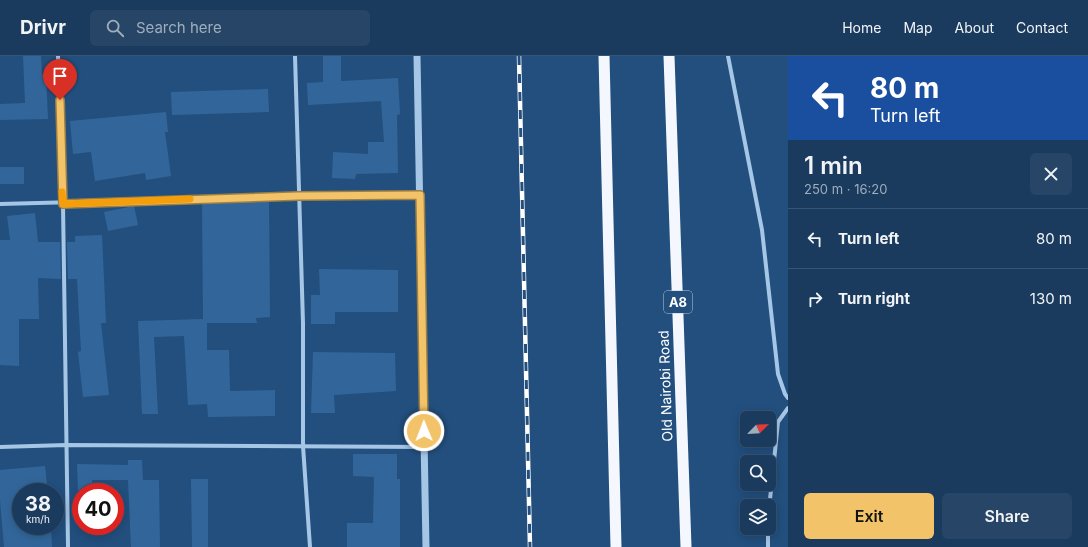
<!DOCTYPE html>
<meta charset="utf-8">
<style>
:root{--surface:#1a3b5e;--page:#274667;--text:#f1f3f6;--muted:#9fadbc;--line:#385573;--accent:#f2c368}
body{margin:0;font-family:Inter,sans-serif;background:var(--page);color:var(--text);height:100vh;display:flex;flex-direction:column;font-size:15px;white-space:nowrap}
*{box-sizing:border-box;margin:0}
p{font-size:13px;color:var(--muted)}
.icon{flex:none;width:22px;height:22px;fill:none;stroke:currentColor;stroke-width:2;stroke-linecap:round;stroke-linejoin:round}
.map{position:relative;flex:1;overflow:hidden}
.details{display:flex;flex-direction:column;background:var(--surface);width:300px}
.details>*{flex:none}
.hud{background:#1a4fa0;color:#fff;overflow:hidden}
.needle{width:26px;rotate:66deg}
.buttons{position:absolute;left:740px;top:355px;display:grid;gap:8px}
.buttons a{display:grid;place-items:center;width:36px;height:36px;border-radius:6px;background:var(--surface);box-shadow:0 2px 10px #0003,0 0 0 1px var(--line);font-size:20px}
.speed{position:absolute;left:12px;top:427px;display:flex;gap:8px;font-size:20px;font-weight:700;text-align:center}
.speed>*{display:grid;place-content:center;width:52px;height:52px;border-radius:50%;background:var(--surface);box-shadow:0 2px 10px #0003,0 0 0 1px var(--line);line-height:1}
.speed small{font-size:10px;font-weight:400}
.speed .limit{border:6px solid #d22;background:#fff;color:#111}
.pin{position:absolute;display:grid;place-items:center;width:34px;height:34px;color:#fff;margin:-41px -17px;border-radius:50% 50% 50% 0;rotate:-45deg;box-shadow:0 0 4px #0007}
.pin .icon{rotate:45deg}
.me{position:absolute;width:44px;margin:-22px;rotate:359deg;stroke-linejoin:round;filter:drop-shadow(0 0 3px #0008)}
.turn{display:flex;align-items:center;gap:14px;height:84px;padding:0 16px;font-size:18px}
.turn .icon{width:52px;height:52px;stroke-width:2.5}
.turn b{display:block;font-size:28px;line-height:34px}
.round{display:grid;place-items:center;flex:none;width:42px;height:42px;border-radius:6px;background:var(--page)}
.overview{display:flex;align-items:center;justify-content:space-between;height:68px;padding:0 16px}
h1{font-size:24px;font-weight:600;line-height:30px}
.button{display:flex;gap:8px;margin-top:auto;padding:8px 16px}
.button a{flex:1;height:46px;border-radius:6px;background:var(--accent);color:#111;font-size:16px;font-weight:600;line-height:46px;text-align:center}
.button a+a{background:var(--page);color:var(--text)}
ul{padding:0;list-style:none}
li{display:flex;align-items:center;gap:12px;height:60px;padding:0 16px;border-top:1px solid var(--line)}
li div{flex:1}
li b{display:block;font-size:15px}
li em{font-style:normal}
header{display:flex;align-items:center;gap:24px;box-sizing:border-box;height:56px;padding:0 20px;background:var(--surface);border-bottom:1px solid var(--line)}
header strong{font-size:19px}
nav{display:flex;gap:22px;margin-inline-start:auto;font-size:14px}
.search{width:280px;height:36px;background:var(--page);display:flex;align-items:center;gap:10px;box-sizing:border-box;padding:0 14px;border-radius:6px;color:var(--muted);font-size:15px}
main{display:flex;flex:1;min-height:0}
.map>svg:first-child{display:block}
.building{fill:#32669b}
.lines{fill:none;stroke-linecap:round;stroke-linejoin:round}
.minor{stroke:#a6c6e6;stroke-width:4}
.tertiary{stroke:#a6c6e6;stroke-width:7}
.trunk{stroke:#f4f8fe;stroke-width:11}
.rail-casing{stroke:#fff;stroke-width:4.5}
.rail{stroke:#224f7e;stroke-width:3;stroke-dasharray:9;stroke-linecap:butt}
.route-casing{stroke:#9d7f44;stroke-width:10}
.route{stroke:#f2c368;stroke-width:7}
.slow{stroke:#f59e0b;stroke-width:7}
.labels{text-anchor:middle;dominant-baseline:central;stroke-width:4;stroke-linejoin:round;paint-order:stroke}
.shield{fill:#224f7e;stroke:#bdcad8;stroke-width:1}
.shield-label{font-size:13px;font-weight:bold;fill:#fff}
.street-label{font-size:14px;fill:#fff;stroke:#224f7e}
</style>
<header>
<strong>Drivr</strong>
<div class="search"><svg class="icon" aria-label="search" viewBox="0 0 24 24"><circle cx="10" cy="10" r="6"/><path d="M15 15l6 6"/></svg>Search here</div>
<nav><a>Home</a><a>Map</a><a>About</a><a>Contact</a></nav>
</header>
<main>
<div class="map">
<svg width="788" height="491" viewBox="0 0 788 491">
<rect width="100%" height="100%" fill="#224f7e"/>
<g class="building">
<polygon points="23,0 41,0 42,18 46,18 48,63 0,64 0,48 25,47"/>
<polygon points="323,0 341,0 341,25 398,22 400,58 397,59 398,117 356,118 355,123 332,122 333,96 368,98 368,86 384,86 381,45 308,49 307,27 323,26"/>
<polygon points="268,33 269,56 172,59 171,36"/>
<polygon points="166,56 168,76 165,76 171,120 146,124 145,117 95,125 91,96 73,98 70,65"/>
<rect x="0" y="111" width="24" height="17"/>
<polygon points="269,145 270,261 256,262 257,267 207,267 207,294 229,294 230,335 275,334 275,360 208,361 207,348 188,349 184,280 154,281 158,358 142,358 138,265 203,263 202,147"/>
<polygon points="134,150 138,169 108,175 104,156"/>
<polygon points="35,157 38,186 60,186 61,223 38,222 39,263 19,263 19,310 0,309 0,184 10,184 7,160"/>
<polygon points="102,179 106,267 101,267 109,339 83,341 78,296 81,295 77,223 68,223 67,186 75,186 75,180"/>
<polygon points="319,213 398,214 398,256 335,256 335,268 311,268 311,239 320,239"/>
<polygon points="313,296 395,297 396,335 334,339 335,357 311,357"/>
<polygon points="353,398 397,398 397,423 400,423 400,491 347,491 347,467 373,467 374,421 353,420"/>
<polygon points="128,404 142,404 143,424 159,424 160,491 131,491 128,424 92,424 92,436 78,436 77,408 128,409"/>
<polygon points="45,410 48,436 21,436 21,470 51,470 52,491 4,491 0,444 0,414"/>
<polygon points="191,423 208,423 208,491 192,491"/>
</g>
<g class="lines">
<g class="minor">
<polyline points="58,0 63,148 68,491"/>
<polyline points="295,0 303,267 303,390 310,491"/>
<polyline points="728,0 762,174 778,318 785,338 788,342"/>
<polyline points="0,148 298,140 420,139"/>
<polyline points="0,391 66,389 424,391"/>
<polyline points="769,453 778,366 788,352"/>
<polyline points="768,472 768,491"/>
</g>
<polyline class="tertiary" points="417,0 426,491"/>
<g class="trunk">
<polyline points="604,0 616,491"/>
<polyline points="669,0 686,491"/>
</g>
<defs>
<polyline id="rail" points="519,0 530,491"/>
</defs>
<use href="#rail" class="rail-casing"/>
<use href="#rail" class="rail"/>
</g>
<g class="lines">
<defs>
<polyline id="route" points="60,44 63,148 298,140 420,139 424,375"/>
</defs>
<use href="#route" class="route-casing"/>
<use href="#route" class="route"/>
<polyline class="slow" points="62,136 63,148 190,143"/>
</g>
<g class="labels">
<rect class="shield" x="664" y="235" width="28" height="22" rx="3"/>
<g class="shield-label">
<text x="678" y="246">A8</text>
</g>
<g class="street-label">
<text transform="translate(665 330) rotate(-92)">Old Nairobi Road</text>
</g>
</g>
</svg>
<div class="buttons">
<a><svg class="needle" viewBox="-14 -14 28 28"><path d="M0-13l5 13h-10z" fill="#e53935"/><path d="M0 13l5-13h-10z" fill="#9fadbc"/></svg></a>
<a><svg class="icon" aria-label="search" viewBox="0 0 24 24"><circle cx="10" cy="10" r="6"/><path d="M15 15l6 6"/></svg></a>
<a><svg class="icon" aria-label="layers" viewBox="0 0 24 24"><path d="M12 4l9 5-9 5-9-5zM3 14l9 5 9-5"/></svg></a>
</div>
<div class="speed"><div>38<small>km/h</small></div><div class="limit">40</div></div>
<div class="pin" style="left:60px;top:44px;background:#d93025"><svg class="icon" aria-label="arrive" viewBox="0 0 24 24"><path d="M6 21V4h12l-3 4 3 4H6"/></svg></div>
<svg class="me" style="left:424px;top:375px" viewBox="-20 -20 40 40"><circle r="17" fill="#f2c368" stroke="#fff" stroke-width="3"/><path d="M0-11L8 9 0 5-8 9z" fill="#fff"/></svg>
</div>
<section class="details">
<div class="hud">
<div class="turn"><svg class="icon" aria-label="left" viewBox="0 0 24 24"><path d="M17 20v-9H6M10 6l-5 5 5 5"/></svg><div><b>80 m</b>Turn left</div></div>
</div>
<div class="overview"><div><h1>1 min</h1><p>250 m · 16:20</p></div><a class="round"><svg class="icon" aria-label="close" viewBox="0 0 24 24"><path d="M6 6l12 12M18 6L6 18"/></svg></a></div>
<ul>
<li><svg class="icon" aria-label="left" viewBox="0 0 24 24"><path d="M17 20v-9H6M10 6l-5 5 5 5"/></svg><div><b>Turn left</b></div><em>80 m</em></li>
<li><svg class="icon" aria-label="right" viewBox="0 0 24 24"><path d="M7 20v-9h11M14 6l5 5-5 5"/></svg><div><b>Turn right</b></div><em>130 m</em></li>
</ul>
<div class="button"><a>Exit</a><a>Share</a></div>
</section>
</main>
